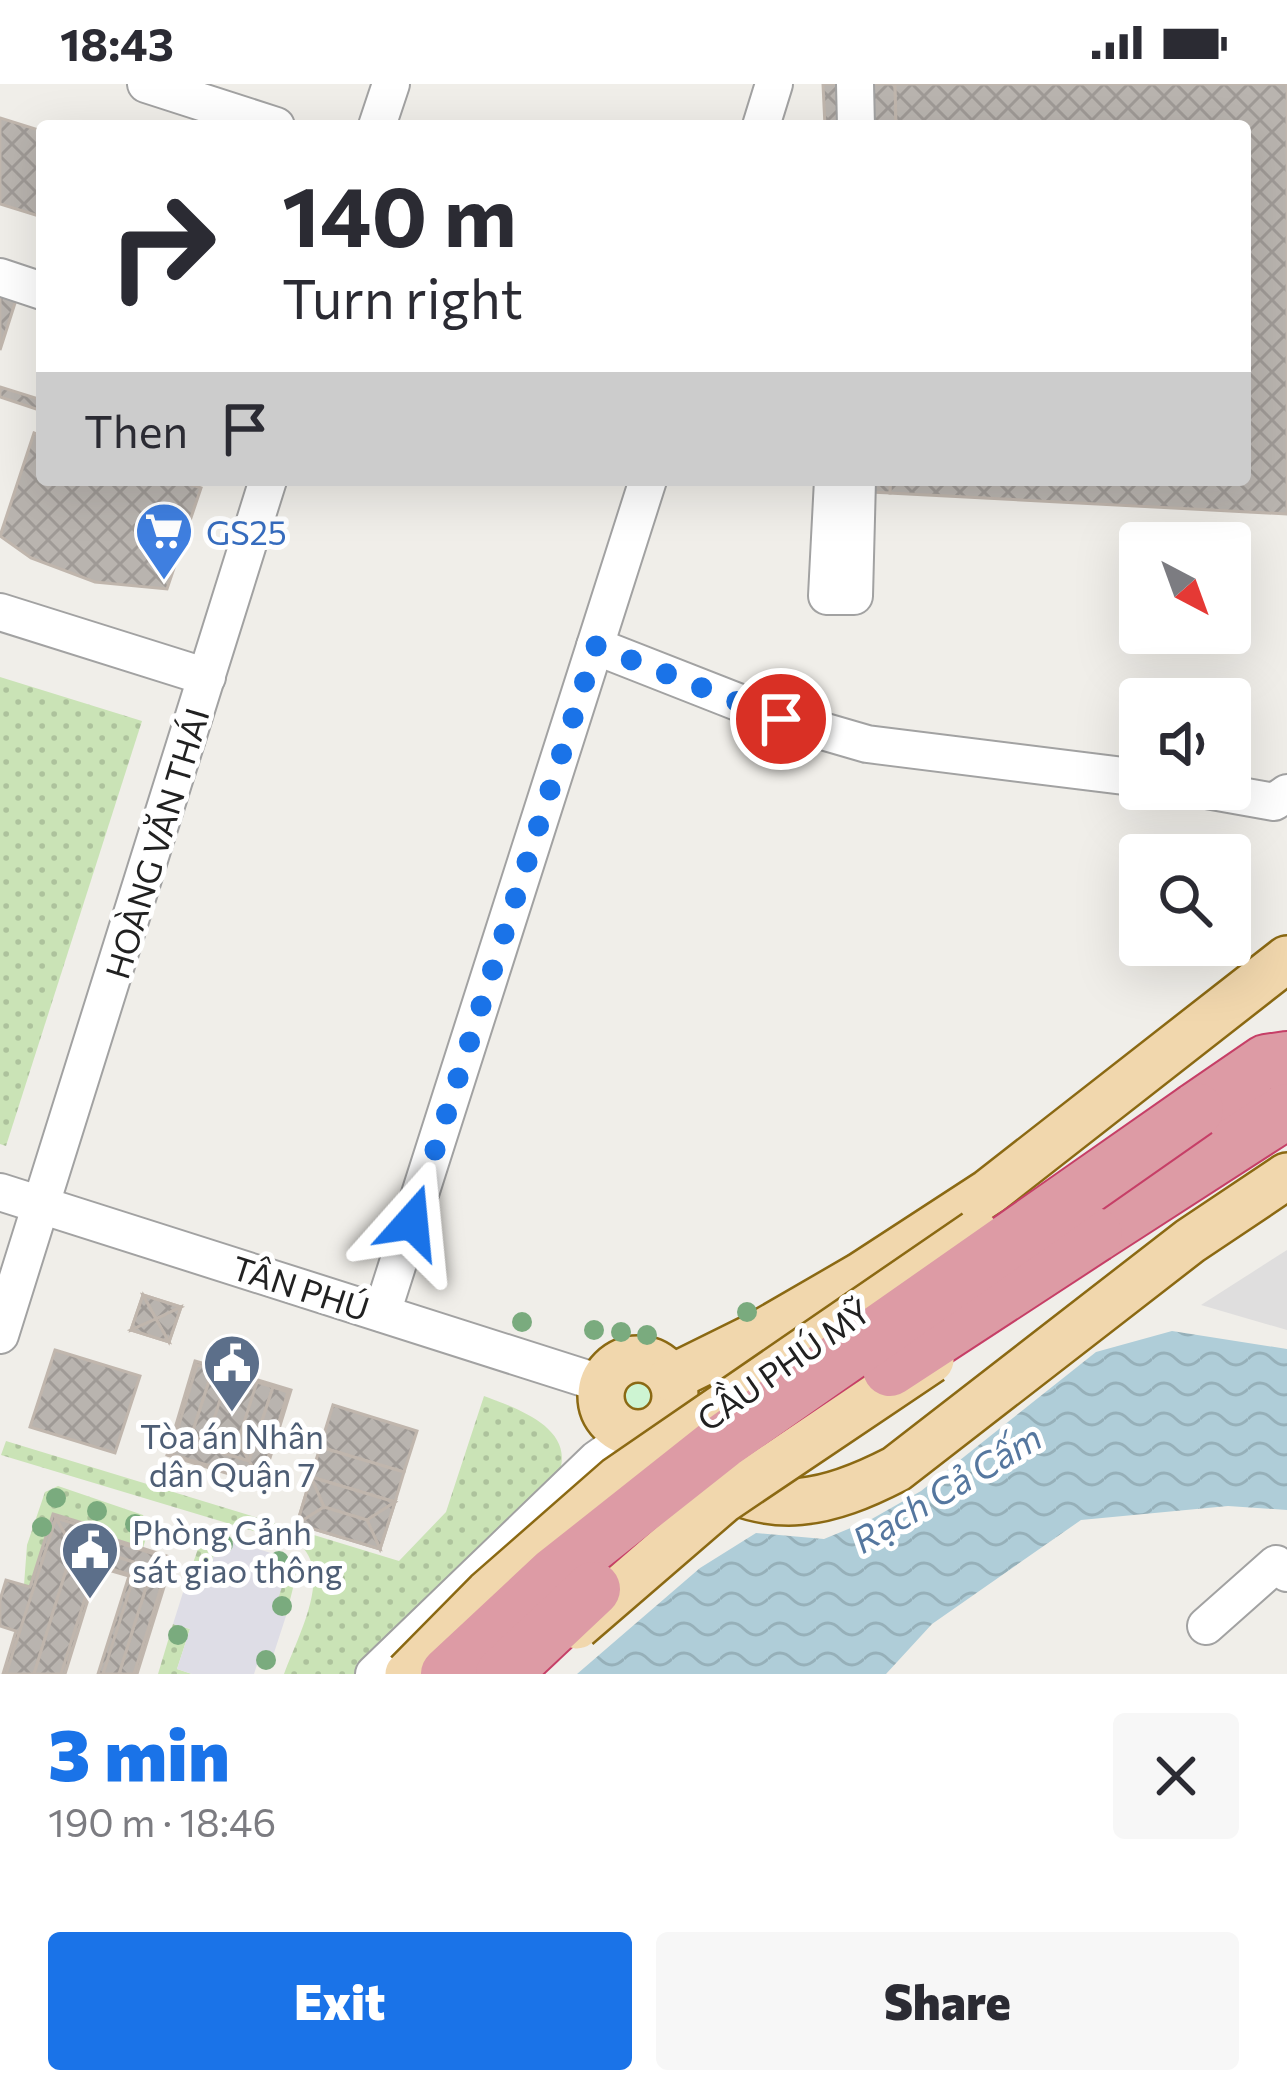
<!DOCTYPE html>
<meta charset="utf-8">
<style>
:root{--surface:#fff;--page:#f7f7f7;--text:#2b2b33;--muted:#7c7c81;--accent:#1a73e8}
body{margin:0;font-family:Commissioner,sans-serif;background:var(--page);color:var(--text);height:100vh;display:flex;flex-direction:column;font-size:45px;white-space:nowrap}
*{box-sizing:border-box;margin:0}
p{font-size:39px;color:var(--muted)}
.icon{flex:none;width:66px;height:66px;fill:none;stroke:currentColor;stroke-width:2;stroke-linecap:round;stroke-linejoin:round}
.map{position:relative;height:1590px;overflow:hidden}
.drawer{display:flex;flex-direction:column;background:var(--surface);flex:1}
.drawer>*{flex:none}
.hud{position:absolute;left:36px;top:36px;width:1215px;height:366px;border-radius:12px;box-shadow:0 12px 48px #0002;background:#fff;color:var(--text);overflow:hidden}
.needle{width:78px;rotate:139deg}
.fabs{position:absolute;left:1119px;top:438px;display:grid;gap:24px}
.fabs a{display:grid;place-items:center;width:132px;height:132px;border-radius:12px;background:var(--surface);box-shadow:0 12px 48px #0002;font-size:60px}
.pin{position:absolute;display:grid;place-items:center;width:102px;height:102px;color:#fff;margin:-51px;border:6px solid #fff;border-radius:50%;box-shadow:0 3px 12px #0007}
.me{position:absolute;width:132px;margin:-66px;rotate:18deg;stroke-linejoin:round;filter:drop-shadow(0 0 9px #0008)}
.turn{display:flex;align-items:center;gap:42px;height:252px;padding:0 48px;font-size:54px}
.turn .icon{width:156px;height:156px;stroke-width:2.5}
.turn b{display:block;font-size:84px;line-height:102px}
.then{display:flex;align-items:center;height:114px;padding:0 48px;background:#0003;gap:24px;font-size:45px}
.round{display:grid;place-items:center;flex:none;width:126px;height:126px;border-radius:12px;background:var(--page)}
.headline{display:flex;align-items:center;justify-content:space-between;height:204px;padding:0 48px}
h1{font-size:72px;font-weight:800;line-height:90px;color:var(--accent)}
.action{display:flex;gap:24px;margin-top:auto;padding:24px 48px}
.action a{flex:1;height:138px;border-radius:12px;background:var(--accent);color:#fff;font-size:48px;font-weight:800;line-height:138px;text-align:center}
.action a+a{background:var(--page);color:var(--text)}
.status{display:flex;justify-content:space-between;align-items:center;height:84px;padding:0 60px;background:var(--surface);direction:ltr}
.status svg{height:33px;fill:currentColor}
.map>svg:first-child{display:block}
.residential{fill:#dfdede}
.grass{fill:url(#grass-dots)}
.park{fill:#cdf4d2}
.plaza{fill:#dedde6}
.water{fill:url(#water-waves)}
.building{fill:url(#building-cross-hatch);stroke:#c0b6ad;stroke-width:3}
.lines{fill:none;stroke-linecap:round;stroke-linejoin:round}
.minor-casing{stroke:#a2a2a2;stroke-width:40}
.major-casing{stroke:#8b6913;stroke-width:50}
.highway-casing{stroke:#c63f67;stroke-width:58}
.minor{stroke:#fff;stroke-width:36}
.major{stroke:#f1d7ad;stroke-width:45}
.highway{stroke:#dd9ba5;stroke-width:54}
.major-bridge-casing{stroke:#8b6913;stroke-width:50;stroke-linecap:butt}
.highway-bridge-casing{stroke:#c63f67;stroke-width:58;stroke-linecap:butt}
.major-bridge{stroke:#f1d7ad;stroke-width:45}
.highway-bridge{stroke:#dd9ba5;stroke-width:54}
.tree{fill:#7aab7e}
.route{stroke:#1a73e8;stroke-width:21;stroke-dasharray:0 37.8}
.labels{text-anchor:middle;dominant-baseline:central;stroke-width:10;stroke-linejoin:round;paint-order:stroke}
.shop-label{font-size:33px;fill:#366cbe;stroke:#fff;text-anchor:start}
.street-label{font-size:33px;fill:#212121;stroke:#fff}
.service-label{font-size:33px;fill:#4e5e75;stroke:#fff}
.water-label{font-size:36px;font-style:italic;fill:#55779f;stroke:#fff}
</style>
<div class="status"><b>18:43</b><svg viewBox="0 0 49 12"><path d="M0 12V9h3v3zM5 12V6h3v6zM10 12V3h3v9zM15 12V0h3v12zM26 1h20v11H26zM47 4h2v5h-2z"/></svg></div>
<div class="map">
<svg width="1287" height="1590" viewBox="0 0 1287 1590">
<defs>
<pattern id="grass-dots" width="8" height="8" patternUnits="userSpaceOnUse" patternTransform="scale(3)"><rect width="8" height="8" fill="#cae3b6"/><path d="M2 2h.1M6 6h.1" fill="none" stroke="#adc29c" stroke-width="1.8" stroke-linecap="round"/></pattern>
<pattern id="water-waves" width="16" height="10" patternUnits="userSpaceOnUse" patternTransform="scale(3)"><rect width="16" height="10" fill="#afcdd8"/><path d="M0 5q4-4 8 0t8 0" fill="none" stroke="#96b0b9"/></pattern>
<pattern id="building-cross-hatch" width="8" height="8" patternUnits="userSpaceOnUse" patternTransform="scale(3)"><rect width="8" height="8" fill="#b9b4af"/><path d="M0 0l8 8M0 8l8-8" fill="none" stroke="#9f9a96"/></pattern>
</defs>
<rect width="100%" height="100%" fill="#f0eee9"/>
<polygon class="residential" points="1287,1166 1287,1246 1201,1221"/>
<g class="grass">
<polygon points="0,593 142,637 6,1062 0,1060"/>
<path d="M484 1312C516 1324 573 1343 560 1386L356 1590H284C297 1554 333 1490 300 1461L1 1371 6 1357 399 1477 446 1428Z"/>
<polygon points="58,1402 143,1431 149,1444 143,1464 107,1453 108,1446 54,1430 30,1503 24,1501 27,1461 45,1408"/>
<polygon points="220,1453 233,1457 229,1468 216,1465 204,1504 186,1499 199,1462"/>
<polygon points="274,1470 294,1478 298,1484 286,1532 274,1528 270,1481"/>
<polygon points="173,1540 190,1545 177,1585 192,1590 158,1590"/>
</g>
<circle class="park" cx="637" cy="1310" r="23"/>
<polygon class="plaza" points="233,1457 274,1470 271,1481 287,1487 274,1528 286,1532 273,1572 261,1568 254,1590 192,1590 177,1585 190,1545 173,1540 186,1499 204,1504 216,1464 229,1468"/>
<polygon class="water" points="1172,1247 1287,1265 1287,1426 1228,1422 1081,1436 932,1540 886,1590 577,1590 700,1484 756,1449 824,1455 870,1436 921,1407 1096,1268"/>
<g class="building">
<polygon points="823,0 895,0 896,42 825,42"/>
<polygon points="895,0 1287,0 1287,430 890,409 890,396 1245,396 1245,42 896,42"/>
<polygon points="0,34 42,47 42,133 0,120"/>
<polygon points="0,183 24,191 0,266"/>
<polygon points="0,303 42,316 42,327 0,313"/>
<polygon points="34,349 42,352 42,396 178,396 201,404 167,505 95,498 31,474 0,452"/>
<polygon points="822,396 890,396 890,409 822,406"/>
<polygon points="143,1211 181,1223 169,1258 131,1246"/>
<polygon points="143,1211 181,1223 156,1235"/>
<polygon points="143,1211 156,1235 131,1246"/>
<polygon points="181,1223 169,1258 156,1235"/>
<polygon points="156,1235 169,1258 131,1246"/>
<polygon points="55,1266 140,1292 115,1369 30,1343"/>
<polygon points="195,1277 291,1306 262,1400 167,1371"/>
<polygon points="197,1281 213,1285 189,1359 170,1370"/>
<polygon points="213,1285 228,1290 210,1348 189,1359"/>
<polygon points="257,1298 273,1303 249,1377 238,1357"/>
<polygon points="273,1303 288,1308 261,1397 249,1377"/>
<polygon points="333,1321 417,1347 404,1388 320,1363"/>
<polygon points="210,1348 238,1357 249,1377 189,1359"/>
<polygon points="189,1359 249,1377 261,1397 170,1370"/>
<polygon points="320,1363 404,1388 395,1418 311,1393"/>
<polygon points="311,1393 395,1418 380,1465 297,1440"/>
<polygon points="311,1393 395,1418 367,1436 324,1423"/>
<polygon points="311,1393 324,1423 297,1440"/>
<polygon points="395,1418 380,1465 367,1436"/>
<polygon points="324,1423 367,1436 380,1465 297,1440"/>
<polygon points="53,1430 109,1447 107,1453 173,1474 137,1590 98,1590 129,1492 98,1483 65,1590 3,1590 16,1547 0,1542 0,1516 6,1496 30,1503"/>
<polygon points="56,1434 73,1464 34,1590 6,1590"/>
<polygon points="56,1434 105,1449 73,1464"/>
<polygon points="105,1449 89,1464 96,1480 61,1590 34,1590 73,1464"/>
<polygon points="104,1454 170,1475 152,1484 89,1464"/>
<polygon points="89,1464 152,1484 134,1492 96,1480"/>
<polygon points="170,1475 134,1590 119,1590 152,1484"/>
<polygon points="152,1484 119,1590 103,1590 134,1492"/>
</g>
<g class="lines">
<defs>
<g id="minor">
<polyline points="146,0 276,42"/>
<polyline points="855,0 856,42"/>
<polyline points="377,42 391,0"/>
<polyline points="761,42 774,0"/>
<polyline points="0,193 42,207"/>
<polyline points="833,396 827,512 854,512 857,396"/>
<polyline points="0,528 207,593"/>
<polyline points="595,562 781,635 867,660 1140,694"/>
<polyline points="1201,705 1274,718 1287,709"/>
<polyline points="0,1108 603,1300"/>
<polyline points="382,1229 648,396"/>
<polyline points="0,1251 268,396"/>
<polyline points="1206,1542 1276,1480 1287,1489"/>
<polyline points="374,1590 597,1375 634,1349"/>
</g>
<g id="major">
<circle cx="638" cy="1312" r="37"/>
<polyline points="671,1294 758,1251 860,1192 989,1108 1287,875"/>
<path d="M704 1392C773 1434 828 1420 896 1385L1190 1157 1287 1092"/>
</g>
<g id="highway">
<polyline points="1196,1026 1266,978 1287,975"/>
<polyline points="1095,1151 1287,1027"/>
</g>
</defs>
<use href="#minor" class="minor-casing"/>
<use href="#major" class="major-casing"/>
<use href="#highway" class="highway-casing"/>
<use href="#minor" class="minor"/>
<use href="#major" class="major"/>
<use href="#highway" class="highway"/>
<defs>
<g id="major-bridge">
<polyline points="577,1542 723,1416 931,1276"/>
<polyline points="408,1590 488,1509 618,1395 976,1149"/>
</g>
<g id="highway-bridge">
<polyline points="890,1285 1095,1151"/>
<polyline points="448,1590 554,1491 722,1358 1196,1026"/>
<polyline points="503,1590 593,1505"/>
</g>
</defs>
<use href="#major-bridge" class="major-bridge-casing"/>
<use href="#highway-bridge" class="highway-bridge-casing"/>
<use href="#major-bridge" class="major-bridge"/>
<use href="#highway-bridge" class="highway-bridge"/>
</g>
<g class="tree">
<circle cx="747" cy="1228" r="10"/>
<circle cx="522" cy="1238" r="10"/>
<circle cx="594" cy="1246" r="10"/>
<circle cx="621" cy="1248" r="10"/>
<circle cx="647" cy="1251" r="10"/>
<circle cx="56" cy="1414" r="10"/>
<circle cx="97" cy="1427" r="10"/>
<circle cx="135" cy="1440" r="10"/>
<circle cx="42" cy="1443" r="10"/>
<circle cx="223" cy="1460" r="10"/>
<circle cx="279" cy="1477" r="10"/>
<circle cx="196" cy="1493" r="10"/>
<circle cx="282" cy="1522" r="10"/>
<circle cx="178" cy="1551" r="10"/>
<circle cx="266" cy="1576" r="10"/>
</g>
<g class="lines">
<polyline class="route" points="412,1138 596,562 781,635"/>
</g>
<defs>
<symbol id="supermarket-pin" viewBox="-11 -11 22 30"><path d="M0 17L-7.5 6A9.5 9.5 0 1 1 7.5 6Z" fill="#3f7fe0" stroke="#fff"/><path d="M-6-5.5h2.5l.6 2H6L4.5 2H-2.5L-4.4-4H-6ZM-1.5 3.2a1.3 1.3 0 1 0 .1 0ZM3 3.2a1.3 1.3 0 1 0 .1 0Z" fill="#fff"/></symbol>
<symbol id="civic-pin" viewBox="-11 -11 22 30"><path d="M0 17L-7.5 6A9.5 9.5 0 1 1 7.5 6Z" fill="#5c6f8a" stroke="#fff"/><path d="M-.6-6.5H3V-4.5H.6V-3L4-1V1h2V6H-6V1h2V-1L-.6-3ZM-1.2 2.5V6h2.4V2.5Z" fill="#fff"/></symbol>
</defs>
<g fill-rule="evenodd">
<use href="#supermarket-pin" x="131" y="414" width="66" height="90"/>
<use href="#civic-pin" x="199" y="1246" width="66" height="90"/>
<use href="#civic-pin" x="57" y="1433" width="66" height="90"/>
</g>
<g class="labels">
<g class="shop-label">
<text x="206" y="447">GS25</text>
</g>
<g class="street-label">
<text transform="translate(156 759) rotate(-73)">HOÀNG VĂN THÁI</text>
<text transform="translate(301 1203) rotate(18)">TÂN PHÚ</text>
<text transform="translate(783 1280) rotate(-35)">CẦU PHÚ MỸ</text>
</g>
<g class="service-label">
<text x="232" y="1351">Tòa án Nhân<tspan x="232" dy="38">dân Quận 7</tspan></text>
<text x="132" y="1447" text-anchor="start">Phòng Cảnh<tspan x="132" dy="38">sát giao thông</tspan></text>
</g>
<g class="water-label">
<text transform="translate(946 1403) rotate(-31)">Rạch Cả Cấm</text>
</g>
</g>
</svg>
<div class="fabs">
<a><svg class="needle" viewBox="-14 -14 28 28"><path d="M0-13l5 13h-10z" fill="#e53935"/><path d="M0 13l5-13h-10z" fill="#7c7c81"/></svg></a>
<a><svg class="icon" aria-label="sound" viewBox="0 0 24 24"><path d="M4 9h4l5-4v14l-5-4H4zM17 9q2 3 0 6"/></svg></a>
<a><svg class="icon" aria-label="search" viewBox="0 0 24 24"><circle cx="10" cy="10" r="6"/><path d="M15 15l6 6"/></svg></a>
</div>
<div class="pin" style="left:781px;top:635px;background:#d93025"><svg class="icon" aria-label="arrive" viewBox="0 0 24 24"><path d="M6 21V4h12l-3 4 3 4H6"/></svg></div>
<svg class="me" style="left:412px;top:1138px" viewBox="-20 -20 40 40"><path d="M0-17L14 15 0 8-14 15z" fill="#1a73e8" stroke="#fff" stroke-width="4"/></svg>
<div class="hud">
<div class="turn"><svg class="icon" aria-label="right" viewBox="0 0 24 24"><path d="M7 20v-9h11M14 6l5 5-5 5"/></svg><div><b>140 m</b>Turn right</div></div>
<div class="then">Then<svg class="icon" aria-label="arrive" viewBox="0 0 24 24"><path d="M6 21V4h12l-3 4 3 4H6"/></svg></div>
</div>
</div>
<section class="drawer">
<div class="headline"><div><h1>3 min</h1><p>190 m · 18:46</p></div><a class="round"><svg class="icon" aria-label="close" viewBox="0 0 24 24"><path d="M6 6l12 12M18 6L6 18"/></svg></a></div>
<div class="action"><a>Exit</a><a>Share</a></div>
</section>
